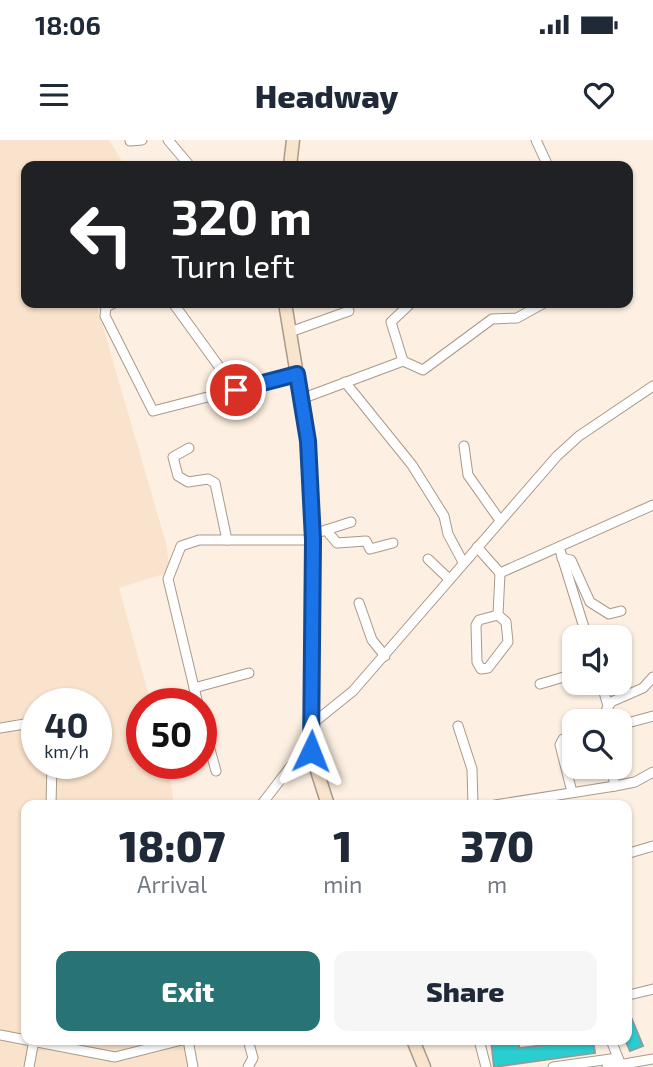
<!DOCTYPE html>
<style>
:root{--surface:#fff;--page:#f6f6f7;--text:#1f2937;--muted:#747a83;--accent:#287374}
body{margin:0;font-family:"Exo 2",sans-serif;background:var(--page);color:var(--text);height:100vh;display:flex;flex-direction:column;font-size:26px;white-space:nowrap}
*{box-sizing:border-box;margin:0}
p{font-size:23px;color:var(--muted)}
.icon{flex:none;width:38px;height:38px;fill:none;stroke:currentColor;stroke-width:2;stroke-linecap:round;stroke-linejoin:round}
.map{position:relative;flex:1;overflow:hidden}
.sheet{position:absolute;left:21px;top:660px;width:611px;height:245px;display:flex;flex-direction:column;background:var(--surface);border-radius:14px;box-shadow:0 2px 5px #0004}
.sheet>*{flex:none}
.top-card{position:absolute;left:21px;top:21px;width:612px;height:147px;border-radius:14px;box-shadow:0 2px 5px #0004;background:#202124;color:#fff;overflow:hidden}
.buttons{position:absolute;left:562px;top:485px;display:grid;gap:14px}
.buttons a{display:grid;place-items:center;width:70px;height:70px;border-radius:14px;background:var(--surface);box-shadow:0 2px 5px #0004;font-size:35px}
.speed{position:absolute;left:21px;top:548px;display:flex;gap:14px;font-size:35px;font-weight:700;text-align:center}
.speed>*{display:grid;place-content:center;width:91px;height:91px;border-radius:50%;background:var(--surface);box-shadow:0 2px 5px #0004;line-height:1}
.speed small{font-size:18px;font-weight:400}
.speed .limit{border:10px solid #d22;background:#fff;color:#111}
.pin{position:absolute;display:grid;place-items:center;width:60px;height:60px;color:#fff;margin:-30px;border:4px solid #fff;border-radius:50%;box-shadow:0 2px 7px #0007}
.me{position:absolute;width:77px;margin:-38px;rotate:2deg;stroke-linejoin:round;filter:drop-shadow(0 0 5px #0008)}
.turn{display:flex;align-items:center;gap:24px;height:147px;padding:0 35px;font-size:32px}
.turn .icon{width:91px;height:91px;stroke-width:2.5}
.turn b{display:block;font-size:49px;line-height:60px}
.eta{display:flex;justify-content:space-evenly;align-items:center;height:119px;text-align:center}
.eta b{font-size:42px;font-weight:800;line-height:49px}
.cta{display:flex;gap:14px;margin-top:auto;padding:14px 35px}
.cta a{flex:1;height:80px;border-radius:14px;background:var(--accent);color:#fff;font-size:28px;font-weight:800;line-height:80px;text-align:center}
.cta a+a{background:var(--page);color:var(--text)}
.status{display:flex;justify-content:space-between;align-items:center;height:49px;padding:0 35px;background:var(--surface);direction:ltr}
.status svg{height:19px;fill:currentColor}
header{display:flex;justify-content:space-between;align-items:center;height:91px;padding:0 35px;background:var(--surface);font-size:32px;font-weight:800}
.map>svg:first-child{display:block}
.built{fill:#fae3cd;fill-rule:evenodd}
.building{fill:#2aced1;stroke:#86a0a0;stroke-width:2}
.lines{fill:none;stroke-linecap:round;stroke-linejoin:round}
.minor-casing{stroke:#a99a8a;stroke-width:11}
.secondary-casing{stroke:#a99a8a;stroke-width:15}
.minor{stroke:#fff;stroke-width:9}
.secondary{stroke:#f9e4cd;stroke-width:12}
.route-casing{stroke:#114b97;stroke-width:18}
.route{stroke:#1a73e8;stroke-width:12}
</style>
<div class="status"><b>18:06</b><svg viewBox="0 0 49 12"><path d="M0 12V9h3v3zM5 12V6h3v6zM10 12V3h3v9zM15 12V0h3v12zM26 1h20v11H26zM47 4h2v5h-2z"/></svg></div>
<header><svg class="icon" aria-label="menu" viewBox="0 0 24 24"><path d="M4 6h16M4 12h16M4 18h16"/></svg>Headway<svg class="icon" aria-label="heart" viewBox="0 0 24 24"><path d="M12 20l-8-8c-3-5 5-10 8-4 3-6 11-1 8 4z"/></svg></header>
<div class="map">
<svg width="653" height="927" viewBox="0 0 653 927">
<rect width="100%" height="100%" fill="#fdf0e2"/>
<path class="built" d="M0 0H109L125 26H26V163H96L166 403 170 432 119 448 151 563 142 564V623H168L174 665H26V900H192L195 927H0ZM37 564H96V623H37Z"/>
<g class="building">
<polygon points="626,865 643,906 630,911 626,902"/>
<polygon points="491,900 519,900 519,908 593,900 595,913 494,927"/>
</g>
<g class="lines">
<defs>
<g id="minor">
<polyline points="168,0 190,26"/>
<polyline points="536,0 548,26"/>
<polyline points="130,1 142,0"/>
<polyline points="114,163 106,167 105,176 153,271 297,234"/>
<polyline points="173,163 236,250"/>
<polyline points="290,192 349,171"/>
<polyline points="403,221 391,182 411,163"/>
<polyline points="345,242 412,325 444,376 448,394 463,422"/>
<polyline points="301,259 403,221 423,230 492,179 517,178 544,163"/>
<polyline points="464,306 468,335 499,379"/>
<polyline points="189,308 173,317 178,336 188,342 208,339 215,343 227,400"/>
<polyline points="326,390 351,382"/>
<polyline points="313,394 326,390 337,403 366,401 370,409 393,403"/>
<polyline points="477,407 500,433 653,365"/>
<polyline points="559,407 587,497"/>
<polyline points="562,418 571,420 590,462 609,474 621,471"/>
<polyline points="428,419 449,439"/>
<polyline points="359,463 372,500 385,516"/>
<polygon points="498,475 506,482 508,502 488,528 481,529 477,522 476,485 479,480"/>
<polyline points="498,475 500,433"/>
<polyline points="601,542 608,566"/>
<polyline points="540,544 574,534"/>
<polyline points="194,548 249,533"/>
<polyline points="198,564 168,439 181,406 199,400 313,400"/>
<polyline points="201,577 216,631"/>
<polyline points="600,581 611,562 643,548 653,537"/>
<polyline points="312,584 353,551 557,316 579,296 653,246"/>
<polyline points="620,585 653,576"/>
<polyline points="458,586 472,629 473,665"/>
<polyline points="0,588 37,582"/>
<polyline points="611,626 615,646"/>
<polyline points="572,652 560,605 563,599 574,596"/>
<polyline points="51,665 52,623"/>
<polyline points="261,665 291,626 311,612"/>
<polyline points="495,665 615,646 635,642 653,632"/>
<polyline points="626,714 653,706"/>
<polyline points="633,854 653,849"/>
<polyline points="0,895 115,917 182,900"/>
<polyline points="188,900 193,927"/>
<polyline points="479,900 486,927"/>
<polyline points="611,900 620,923"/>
<polyline points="29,927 34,900"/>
<polyline points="248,927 253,918 248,900"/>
<polyline points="553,927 618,918"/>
<polyline points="607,927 653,919"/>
</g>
<g id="secondary">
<polyline points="290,26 293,0"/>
<polyline points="285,163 308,301 313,400 311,612 328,665"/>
<polyline points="413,900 424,927"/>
</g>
</defs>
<use href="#minor" class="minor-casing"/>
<use href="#secondary" class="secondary-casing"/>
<use href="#minor" class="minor"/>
<use href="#secondary" class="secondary"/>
</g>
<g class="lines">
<defs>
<polyline id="route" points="236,250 297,234 308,301 313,400 311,611"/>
</defs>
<use href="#route" class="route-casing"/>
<use href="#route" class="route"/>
</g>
</svg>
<div class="buttons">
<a><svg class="icon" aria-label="sound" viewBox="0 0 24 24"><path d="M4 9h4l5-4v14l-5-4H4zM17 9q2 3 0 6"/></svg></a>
<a><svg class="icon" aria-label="search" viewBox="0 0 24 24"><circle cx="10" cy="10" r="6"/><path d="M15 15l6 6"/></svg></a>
</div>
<div class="speed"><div>40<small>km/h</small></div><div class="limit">50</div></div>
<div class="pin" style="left:236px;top:250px;background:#d93025"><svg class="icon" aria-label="arrive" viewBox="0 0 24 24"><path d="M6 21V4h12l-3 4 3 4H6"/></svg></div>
<svg class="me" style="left:311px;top:611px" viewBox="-20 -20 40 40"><path d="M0-17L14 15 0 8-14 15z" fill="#1a73e8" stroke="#fff" stroke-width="4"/></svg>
<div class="top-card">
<div class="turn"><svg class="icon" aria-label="left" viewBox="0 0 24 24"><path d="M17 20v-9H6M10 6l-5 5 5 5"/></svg><div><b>320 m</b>Turn left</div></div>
</div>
<section class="sheet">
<div class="eta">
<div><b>18:07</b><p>Arrival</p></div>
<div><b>1</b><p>min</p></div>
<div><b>370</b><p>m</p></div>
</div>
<div class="cta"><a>Exit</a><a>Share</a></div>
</section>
</div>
